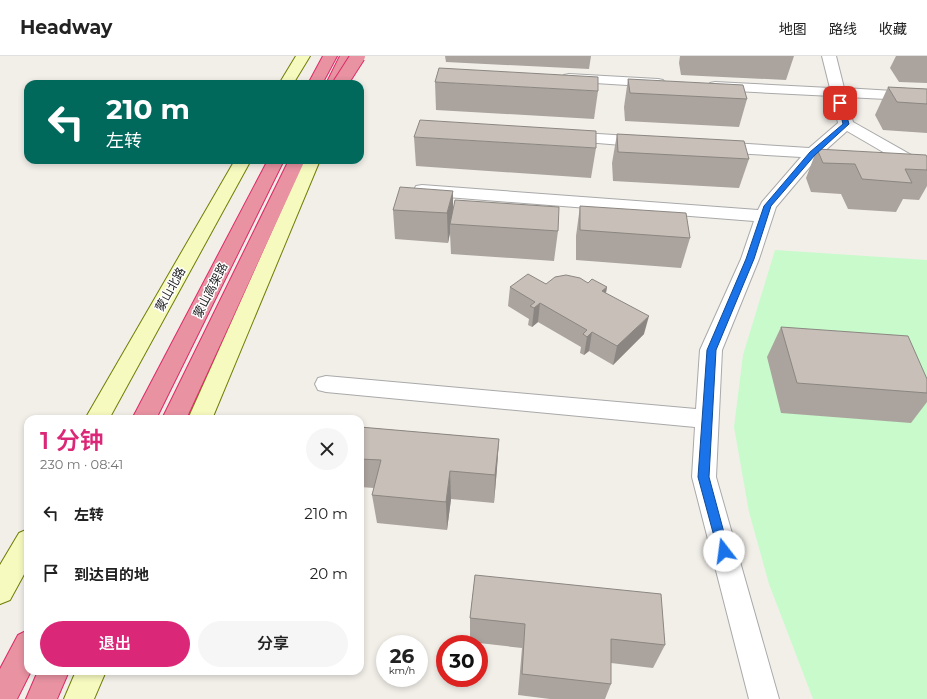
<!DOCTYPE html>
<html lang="zh">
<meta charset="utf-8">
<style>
:root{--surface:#fff;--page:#f6f6f6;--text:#222;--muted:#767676;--line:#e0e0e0;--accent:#db2777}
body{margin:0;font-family:Montserrat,"Noto Sans SC",sans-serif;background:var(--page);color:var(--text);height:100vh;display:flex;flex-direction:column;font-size:15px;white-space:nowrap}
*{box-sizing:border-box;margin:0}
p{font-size:13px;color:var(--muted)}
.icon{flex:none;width:22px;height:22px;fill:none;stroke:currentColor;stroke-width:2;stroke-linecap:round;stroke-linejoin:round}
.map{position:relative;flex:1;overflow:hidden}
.drawer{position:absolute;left:24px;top:359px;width:340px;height:260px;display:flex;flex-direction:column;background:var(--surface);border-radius:12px;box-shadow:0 2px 6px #0003}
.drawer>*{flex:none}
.banner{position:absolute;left:24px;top:24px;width:340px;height:84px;border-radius:12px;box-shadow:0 2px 6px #0003;background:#00695c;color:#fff;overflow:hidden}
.speed{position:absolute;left:376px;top:579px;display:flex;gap:8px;font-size:20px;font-weight:700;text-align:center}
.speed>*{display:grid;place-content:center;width:52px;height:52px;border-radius:50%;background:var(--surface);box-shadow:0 2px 6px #0003;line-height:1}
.speed small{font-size:10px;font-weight:400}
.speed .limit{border:6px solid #d22;background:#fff;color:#111}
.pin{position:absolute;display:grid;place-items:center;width:34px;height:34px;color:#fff;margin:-17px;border-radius:8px;box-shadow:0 2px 6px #0006}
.me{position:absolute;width:44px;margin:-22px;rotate:345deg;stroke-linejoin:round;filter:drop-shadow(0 0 3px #0008)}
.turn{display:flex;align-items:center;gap:14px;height:84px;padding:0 16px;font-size:18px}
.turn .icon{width:52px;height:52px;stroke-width:2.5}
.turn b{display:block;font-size:28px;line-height:34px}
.round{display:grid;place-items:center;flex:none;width:42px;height:42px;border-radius:21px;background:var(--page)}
.headline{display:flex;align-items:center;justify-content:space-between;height:68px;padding:0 16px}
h1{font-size:24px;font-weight:600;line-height:30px;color:var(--accent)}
.primary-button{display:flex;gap:8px;margin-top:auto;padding:8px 16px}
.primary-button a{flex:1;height:46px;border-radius:24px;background:var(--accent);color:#fff;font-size:16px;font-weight:600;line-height:46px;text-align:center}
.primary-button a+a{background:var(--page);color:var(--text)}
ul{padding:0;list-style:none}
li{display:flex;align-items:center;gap:12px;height:60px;padding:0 16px}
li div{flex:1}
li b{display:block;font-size:15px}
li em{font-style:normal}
header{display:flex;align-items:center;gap:24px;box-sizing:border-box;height:56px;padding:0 20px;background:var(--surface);border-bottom:1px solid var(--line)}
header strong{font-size:19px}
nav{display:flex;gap:22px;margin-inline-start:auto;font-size:14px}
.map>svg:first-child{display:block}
.park{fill:#c8facc}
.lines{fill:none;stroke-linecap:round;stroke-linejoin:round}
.street-casing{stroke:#a9a9a9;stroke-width:2}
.secondary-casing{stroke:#707d05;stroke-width:2}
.highway-casing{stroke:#dc2a67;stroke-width:2}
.street{fill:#fff;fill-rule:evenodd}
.secondary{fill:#f7fabf;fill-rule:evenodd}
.highway{fill:#e892a2;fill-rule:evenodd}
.highway-bridge-casing{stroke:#dc2a67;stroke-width:16;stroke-linecap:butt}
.highway-bridge{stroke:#e892a2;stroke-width:14}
.wall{fill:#aba49e}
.shaded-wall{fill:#8b8681}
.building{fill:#c7bfb8;stroke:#8b8681}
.route{fill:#1a73e8;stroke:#114b97}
.labels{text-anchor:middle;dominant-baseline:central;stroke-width:3;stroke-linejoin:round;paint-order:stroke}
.street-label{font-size:12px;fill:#222;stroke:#fff}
</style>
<header>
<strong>Headway</strong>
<nav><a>地图</a><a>路线</a><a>收藏</a></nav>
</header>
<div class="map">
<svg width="927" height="643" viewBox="0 0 927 643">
<rect width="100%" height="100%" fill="#f2efe9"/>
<polygon class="park" points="775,194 927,204 927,643 813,643 769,528 749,456 734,371 743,299"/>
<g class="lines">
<defs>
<g id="street">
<polygon points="822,0 836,0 844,32 927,37 927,45 846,41 853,66 927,108 927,120 921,118 847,75 819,100 776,151 759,203 722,294 716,421 779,643 749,643 692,421 695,371 326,336 318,334 315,328 318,322 326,320 696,353 700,294 741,203 754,165 422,139 416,138 414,134 416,130 422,129 758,154 762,146 801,101 716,96 710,94 708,91 710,88 716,86 809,92 838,67 832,40 715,34 710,33 708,30 710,27 715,26 830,32"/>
<polygon points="569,18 658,23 663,24 665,27 663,30 658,31 564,25 562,22 564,19"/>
<polygon points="566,76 646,81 651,83 654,86 651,89 646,91 561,84 558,81 561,78"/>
</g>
<g id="secondary">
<polygon points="296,0 310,0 293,28 279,28"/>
<polygon points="235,104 251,104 109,363 85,363"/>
<polygon points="304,104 320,104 212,363 188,363"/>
<polygon points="28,473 28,511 10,544 0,548 0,509 19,477"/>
<polygon points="76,615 106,615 94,643 64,643"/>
</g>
<g id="highway">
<polygon points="323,0 337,0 322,28 308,28"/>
<polygon points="340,0 354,0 340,28 326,28"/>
<polygon points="268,104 284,104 156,363 132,363"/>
<polygon points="289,104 305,104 186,363 162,363"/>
<polygon points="28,574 28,615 31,615 17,643 0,643 0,613 18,579"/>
<polygon points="38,615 69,615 57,643 26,643"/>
</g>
</defs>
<use href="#street" class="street-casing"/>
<use href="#secondary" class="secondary-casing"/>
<use href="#highway" class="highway-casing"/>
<use href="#street" class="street"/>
<use href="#secondary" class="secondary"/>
<use href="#highway" class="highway"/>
<defs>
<polyline id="highway-bridge" points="340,28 358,0"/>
</defs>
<use href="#highway-bridge" class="highway-bridge-casing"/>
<use href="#highway-bridge" class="highway-bridge"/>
</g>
<g class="wall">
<polygon points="445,0 591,0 589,13 446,6"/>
<polygon points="680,0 794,0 786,24 681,19 679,7"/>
<polygon points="896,0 927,0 927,27 899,26 890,12"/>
<polygon points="628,23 747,43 739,71 625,65 624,51"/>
<polygon points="435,26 598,35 594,63 436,54"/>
<polygon points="888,31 927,33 927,77 883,74 875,59"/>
<polygon points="617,78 749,103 739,132 613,125 612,107"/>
<polygon points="414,81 596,92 591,122 416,110"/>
<polygon points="817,93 927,101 927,130 919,144 903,143 896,156 848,153 841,138 811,136 806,122"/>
<polygon points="580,150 690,182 681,212 576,204 576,180"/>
<polygon points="393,154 453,155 558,175 554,205 451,198 450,177 448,187 395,183"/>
<polygon points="588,227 607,231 606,237 644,278 613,309 589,295 584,299 580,297 581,291 538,266 532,271 528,269 529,263 508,250 510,231 546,228"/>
<polygon points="781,271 927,323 927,346 911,367 781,357 767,301"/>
<polygon points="360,371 499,383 497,412 494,447 451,443 447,474 377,467 372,439 374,432 360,431"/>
<polygon points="475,519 665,589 653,612 611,607 611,628 605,643 550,643 518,639 522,592 470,586 470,562"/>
</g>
<g class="shaded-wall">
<polygon points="453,135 453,165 450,168 450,177 448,187 447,157"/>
<polygon points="607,231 603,250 602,235"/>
<polygon points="540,247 538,266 532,271 534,252"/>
<polygon points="649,260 644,278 613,309 617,290"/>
<polygon points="592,276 589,295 584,299 587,281"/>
<polygon points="499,383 497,412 494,447 495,419"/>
<polygon points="450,415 451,443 447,474 446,446"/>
</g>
<g class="building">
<polygon points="439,12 598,21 598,35 435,26"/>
<polygon points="628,23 743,29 747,43 630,37"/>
<polygon points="888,31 927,33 927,48 897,46"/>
<polygon points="420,64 596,75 596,92 414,81"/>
<polygon points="617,78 744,85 749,103 618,96"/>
<polygon points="817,93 926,99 927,101 927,114 905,113 912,127 862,123 855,108 823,107"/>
<polygon points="400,131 453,135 447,157 393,154"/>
<polygon points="455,144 559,151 558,175 450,168"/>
<polygon points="580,150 686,157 690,182 580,174"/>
<polygon points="528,218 546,228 555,221 566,219 580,222 588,227 592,223 607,231 602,235 649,260 617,290 592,276 587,281 583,278 587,274 540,247 534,252 530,250 535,246 510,231"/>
<polygon points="781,271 908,280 927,323 927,337 797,327"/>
<polygon points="360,371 499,383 495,419 450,415 446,446 372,439 381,404 360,403"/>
<polygon points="475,519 661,538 665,589 611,583 611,628 522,618 525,568 470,562"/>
</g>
<polygon class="route" points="840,45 843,47 849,68 815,99 771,150 754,203 716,294 709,421 729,495 728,499 724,500 720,499 718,495 698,421 707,294 746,203 764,150 810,96 843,68 838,47"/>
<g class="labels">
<g class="street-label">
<text transform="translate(170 233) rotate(-61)">蒙山北路</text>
<text transform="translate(210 234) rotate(-63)">蒙山高架路</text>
</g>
</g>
</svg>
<div class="speed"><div>26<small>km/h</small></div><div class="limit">30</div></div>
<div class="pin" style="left:840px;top:47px;background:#d93025"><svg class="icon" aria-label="arrive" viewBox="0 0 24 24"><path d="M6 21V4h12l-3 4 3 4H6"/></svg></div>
<svg class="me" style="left:724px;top:495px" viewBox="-20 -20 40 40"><circle r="19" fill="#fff"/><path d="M0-13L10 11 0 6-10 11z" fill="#1a73e8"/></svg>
<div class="banner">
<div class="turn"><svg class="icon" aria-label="left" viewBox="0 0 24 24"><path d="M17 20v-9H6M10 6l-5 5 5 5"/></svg><div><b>210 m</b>左转</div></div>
</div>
<section class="drawer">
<div class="headline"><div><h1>1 分钟</h1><p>230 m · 08:41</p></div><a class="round"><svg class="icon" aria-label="close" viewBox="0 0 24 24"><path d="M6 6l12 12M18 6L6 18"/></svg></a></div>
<ul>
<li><svg class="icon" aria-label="left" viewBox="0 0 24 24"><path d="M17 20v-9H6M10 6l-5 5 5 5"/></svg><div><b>左转</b></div><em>210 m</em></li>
<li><svg class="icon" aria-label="arrive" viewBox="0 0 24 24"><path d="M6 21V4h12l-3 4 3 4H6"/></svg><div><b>到达目的地</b></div><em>20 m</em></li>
</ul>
<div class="primary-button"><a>退出</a><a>分享</a></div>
</section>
</div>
